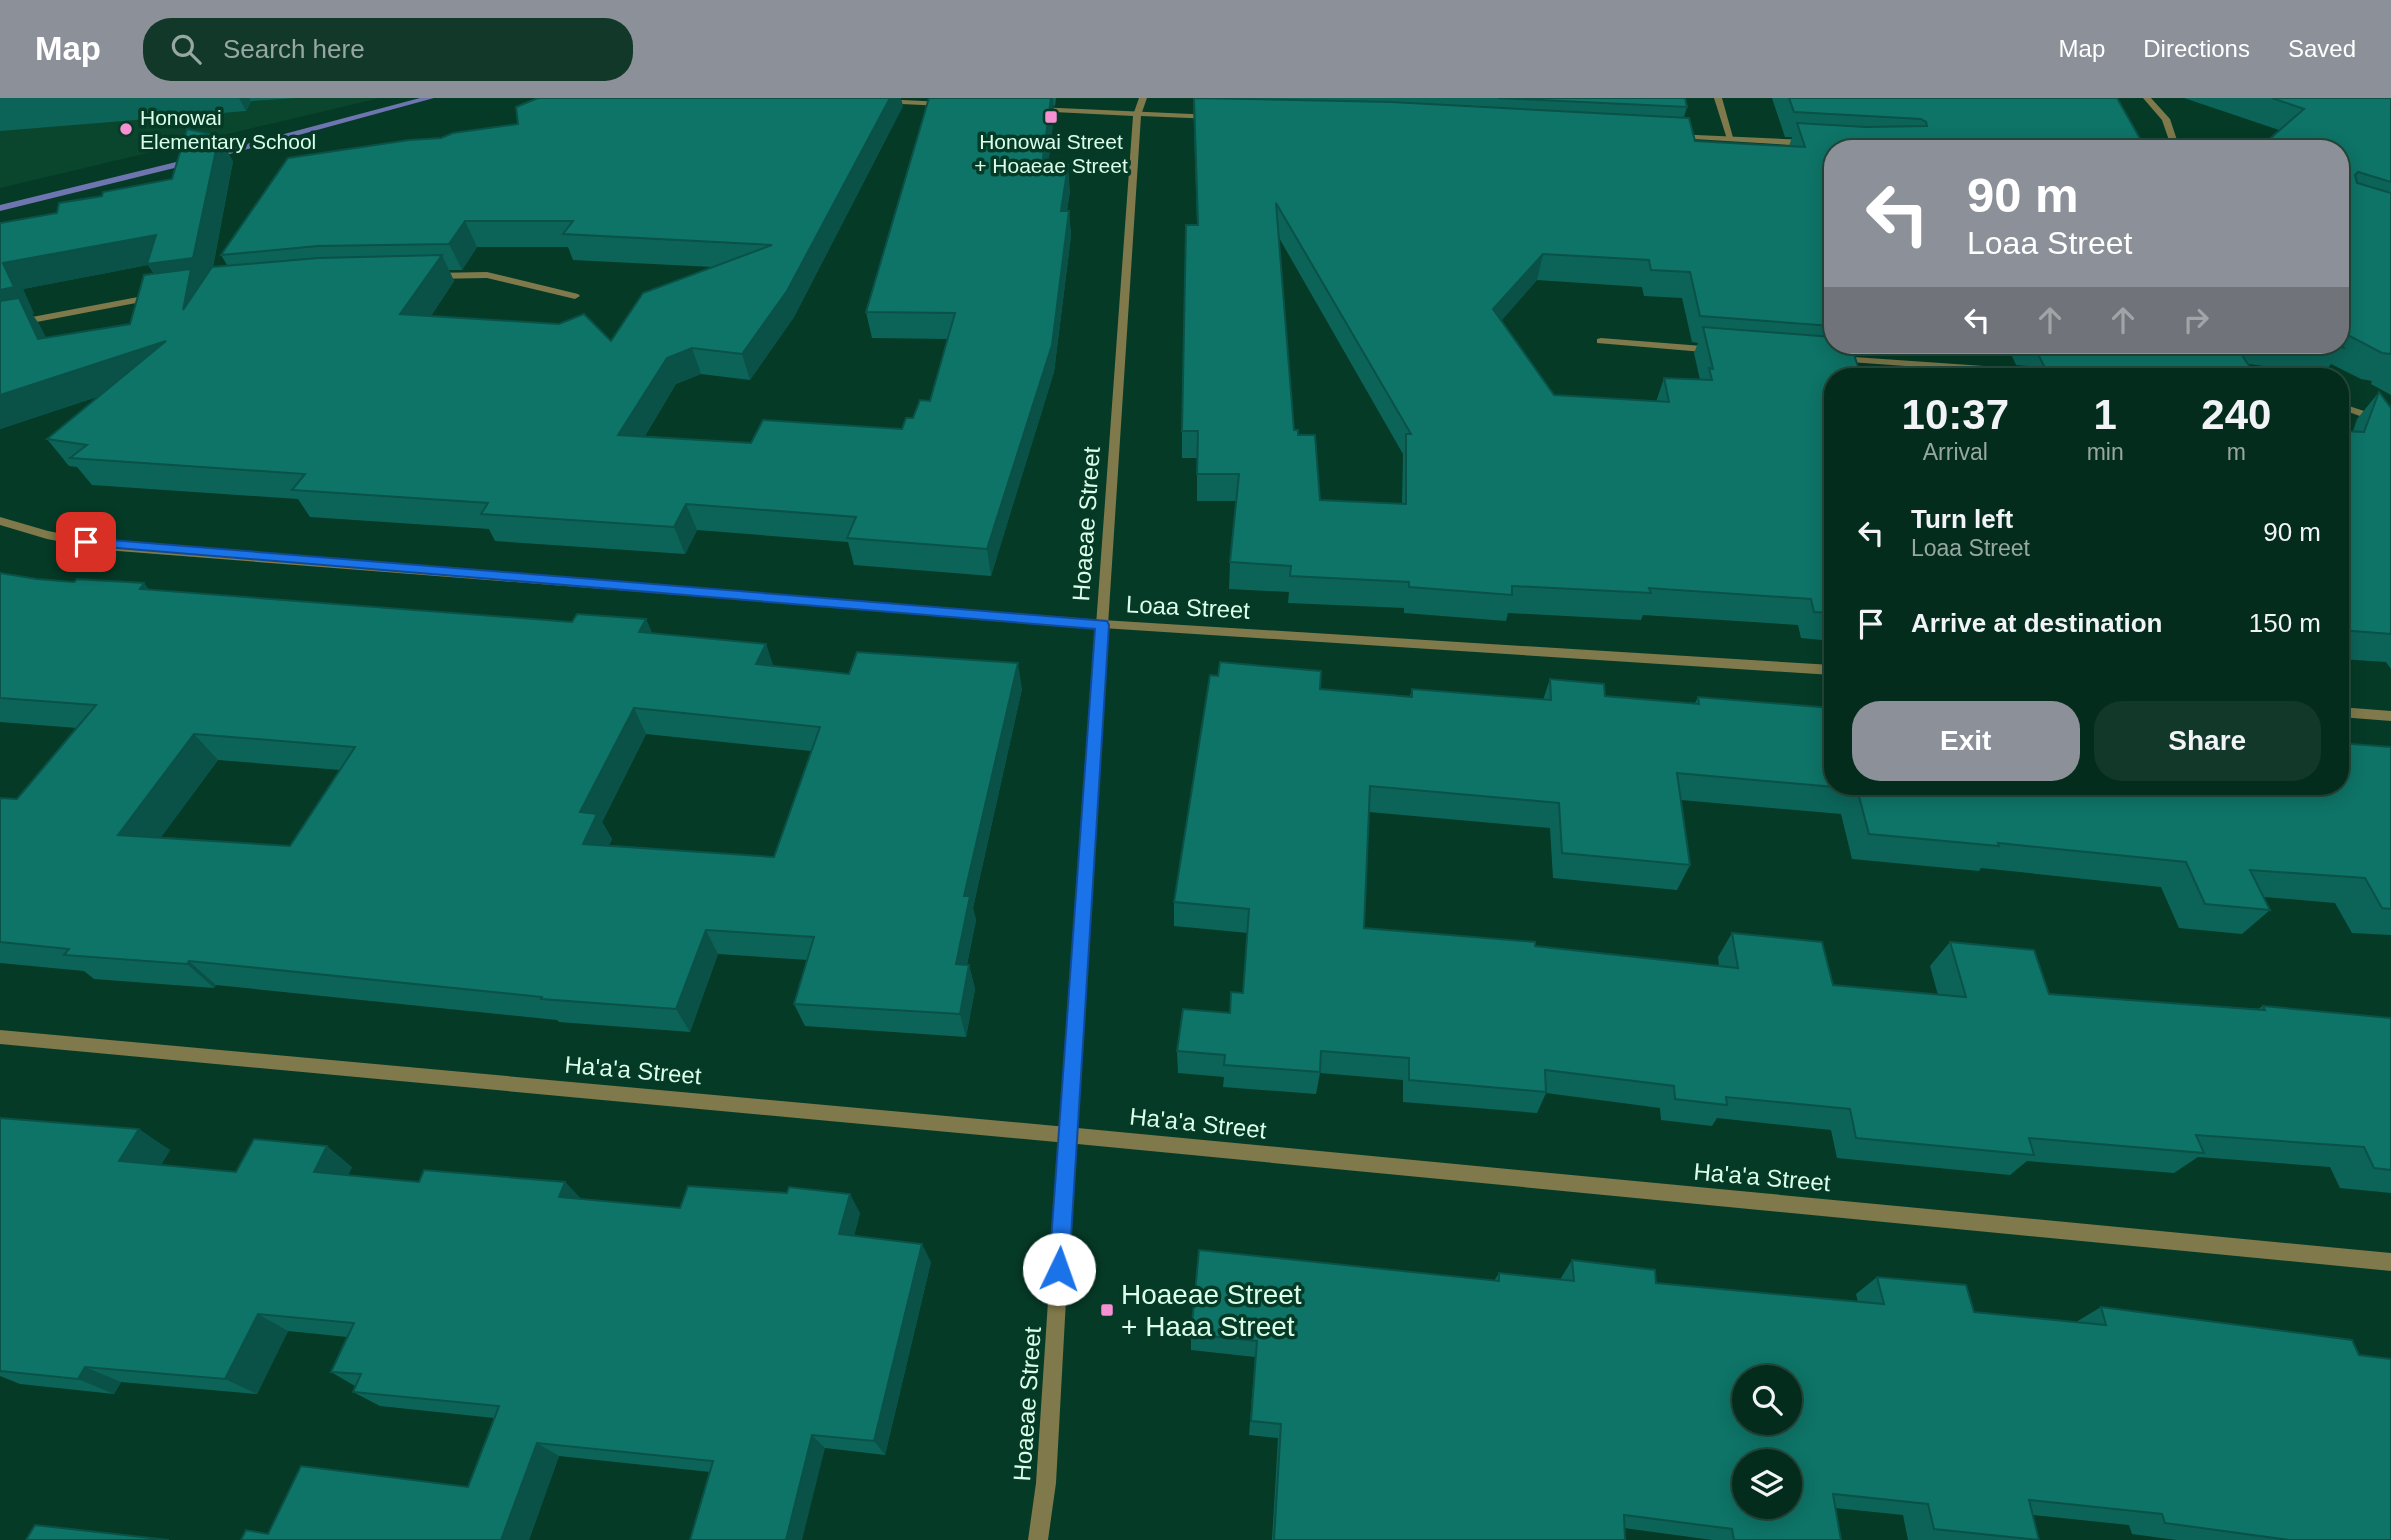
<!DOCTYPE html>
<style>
:root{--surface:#042c1c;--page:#123829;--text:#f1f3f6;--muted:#97a7a3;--line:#25483b;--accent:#8c9099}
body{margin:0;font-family:Arial,sans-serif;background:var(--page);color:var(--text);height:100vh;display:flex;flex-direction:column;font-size:26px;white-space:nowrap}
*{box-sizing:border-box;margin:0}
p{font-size:23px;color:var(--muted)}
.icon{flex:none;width:38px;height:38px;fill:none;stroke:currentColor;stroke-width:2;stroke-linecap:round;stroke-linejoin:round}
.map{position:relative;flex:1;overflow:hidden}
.sheet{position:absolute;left:1824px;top:270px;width:525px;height:427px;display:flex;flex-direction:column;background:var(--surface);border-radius:28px;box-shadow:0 4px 18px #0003,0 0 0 2px var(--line)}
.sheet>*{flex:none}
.banner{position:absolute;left:1824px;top:42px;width:525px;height:214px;border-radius:28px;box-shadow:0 4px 18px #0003,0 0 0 2px var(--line);background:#8c9099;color:#fff;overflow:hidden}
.buttons{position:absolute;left:1732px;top:1267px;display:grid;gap:14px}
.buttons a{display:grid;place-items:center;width:70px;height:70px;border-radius:50%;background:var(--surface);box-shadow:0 4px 18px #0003,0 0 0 2px var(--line);font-size:35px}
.pin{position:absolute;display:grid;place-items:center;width:60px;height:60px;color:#fff;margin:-30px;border-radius:14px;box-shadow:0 4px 10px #0006}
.me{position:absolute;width:77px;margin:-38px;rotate:3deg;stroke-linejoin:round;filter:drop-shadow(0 0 5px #0008)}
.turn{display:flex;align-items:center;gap:24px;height:147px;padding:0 28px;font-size:32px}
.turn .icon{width:91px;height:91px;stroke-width:2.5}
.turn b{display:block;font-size:49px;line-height:60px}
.lanes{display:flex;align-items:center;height:66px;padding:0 28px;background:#0003;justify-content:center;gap:35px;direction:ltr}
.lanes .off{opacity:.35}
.eta{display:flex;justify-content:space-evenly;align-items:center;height:119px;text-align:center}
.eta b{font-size:42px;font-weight:600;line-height:49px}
.primary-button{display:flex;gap:14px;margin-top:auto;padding:14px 28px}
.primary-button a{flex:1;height:80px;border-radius:28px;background:var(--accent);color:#fff;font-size:28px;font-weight:600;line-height:80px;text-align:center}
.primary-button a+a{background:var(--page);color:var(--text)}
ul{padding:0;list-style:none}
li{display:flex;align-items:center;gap:21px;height:91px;padding:0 28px}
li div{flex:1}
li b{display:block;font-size:26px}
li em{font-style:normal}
header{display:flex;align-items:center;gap:42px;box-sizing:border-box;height:98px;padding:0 35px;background:var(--accent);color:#fff}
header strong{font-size:33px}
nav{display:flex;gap:38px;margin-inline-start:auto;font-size:24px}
.search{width:490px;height:63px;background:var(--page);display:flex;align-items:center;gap:18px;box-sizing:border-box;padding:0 24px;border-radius:28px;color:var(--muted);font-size:26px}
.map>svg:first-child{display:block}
.built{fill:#0a462e}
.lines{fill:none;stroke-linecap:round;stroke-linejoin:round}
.stream{fill:#6f75b0;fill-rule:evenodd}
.minor{fill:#7f794b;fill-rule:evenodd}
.tertiary{fill:#7f794b;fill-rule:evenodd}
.wall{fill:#0c6459;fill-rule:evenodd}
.shaded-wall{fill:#0a5148}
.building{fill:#0e7467;stroke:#0a5148;stroke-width:2;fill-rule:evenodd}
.route{fill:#1a73e8;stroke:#114b97;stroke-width:2}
.poi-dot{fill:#f591d2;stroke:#053a26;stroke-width:2.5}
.labels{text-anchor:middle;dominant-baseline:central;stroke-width:7;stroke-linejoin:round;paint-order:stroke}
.far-poi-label{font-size:21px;fill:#dbfeeb;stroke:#053a26;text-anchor:start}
.street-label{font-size:24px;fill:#dbfeeb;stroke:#053a26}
.near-poi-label{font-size:28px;fill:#dbfeeb;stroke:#053a26;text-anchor:start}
</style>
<header>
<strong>Map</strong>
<div class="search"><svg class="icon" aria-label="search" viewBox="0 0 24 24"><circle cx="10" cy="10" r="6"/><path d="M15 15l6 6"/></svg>Search here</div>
<nav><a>Map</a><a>Directions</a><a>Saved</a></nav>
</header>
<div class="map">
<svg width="2391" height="1442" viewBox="0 0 2391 1442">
<rect width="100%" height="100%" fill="#053a26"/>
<polygon class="built" points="0,0 380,0 0,90"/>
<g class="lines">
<polygon class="stream" points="420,0 434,0 215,60 0,113 0,107 209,56"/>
<g class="minor">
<polygon points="1139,0 1147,0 1141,17 1137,19 1133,17"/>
<polygon points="1714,0 1722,0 1734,43 1727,41"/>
<polygon points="2143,0 2151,0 2170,21 2180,51 2172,51 2162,22"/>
<polygon points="487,174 578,196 580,198 575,201 487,180 432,181 427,178 432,175"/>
<polygon points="154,196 159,199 157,201 0,231 0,225"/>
<polygon points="1601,240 1715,249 1720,252 1715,255 1597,245 1597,241"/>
<polygon points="1840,258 2043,272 2048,275 2043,278 1836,263 1836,259"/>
<polygon points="2340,305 2391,322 2391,329 2340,311"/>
<polygon points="0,419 48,433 105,444 1102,522 1832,567 1832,577 1102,530 105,452 47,441 0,427"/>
<polygon points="2340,609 2391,613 2391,623 2340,619"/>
<polygon points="0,932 1067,1029 2391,1155 2391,1173 1067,1045 0,946"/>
</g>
<g class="tertiary">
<polygon points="883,1 943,4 947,6 943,8 880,5 879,3"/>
<polygon points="1037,9 1213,17 1217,19 1213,21 1141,18 1075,1037 1056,1385 1048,1442 1028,1442 1036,1385 1059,1037 1133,18 1034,13 1033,11"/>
<polygon points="1674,36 1807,42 1811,45 1807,48 1677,40 1673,38"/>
</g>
</g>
<g class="wall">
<polygon points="0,0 297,0 251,3 246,13 0,33"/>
<path d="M929 0H1056L1055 8 1053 7 1054 17 1048 67 1070 93 1067 113H1069L1071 138 1054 274 991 478 854 467 848 444 697 432 685 456 495 443 489 431 310 419 298 401 92 387 77 369 69 368 47 341 100 298 0 331V125L57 115 102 98 172 81 233 63 213 169 227 167 221 157 441 40 903 8 794 219 750 282 701 276 676 286 645 338 751 345 902 331 930 303 948 241 872 240 866 214ZM477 149H568L573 162 712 169 611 243 431 218 454 183 449 172H462ZM148 167 154 176 130 226 46 240 39 226 32 216H34L23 191Z"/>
<path d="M1193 0H1685L1687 9 1684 19 1695 43 1789 48 1792 39H1785L1772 0H2117L1832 51V543L1801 540 1798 527 1643 517 1641 522 1508 515 1506 523 1404 515V510L1288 505 1289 494 1229 491 1230 464 1236 403H1197V360H1182V333L1197 127ZM1278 138 1403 356 1402 406 1320 402 1298 337 1294 332ZM1537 182 1642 189 1644 198 1682 200 1692 244 1698 245 1694 255 1700 282 1664 280 1656 304 1554 297 1501 223Z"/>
<polygon points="2184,0 2391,0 2391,297 2371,286 2372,283 2361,281 2331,266 2323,276 2248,266 2256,278 2022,278 2028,268 2016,267 2007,247 2001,247 2340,247 2340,51 2279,32"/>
<polygon points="2379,294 2391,310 2391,571 2386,564 2340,561 2340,333 2353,333 2357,321"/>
<path d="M0 475 37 481 150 492 572 524 646 521 652 535 766 546 773 568 849 576 1022 591 973 810 976 822 967 867H969L975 891 966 939 805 928 794 906 808 862 718 856 690 934 559 924 557 922 216 887 214 890 94 881 84 873 0 865V700L17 701 77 630 0 624ZM646 636 811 653 774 759 609 747 612 741 602 724ZM218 662 340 672 290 748 161 739Z"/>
<polygon points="1550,581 1605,598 1695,605 1698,599 1832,688 2391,649 2391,837 2352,835 2335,805 2264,799 2270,812 2242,836 2179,830 2161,789 1981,770 1979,773 1852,761 1841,716 1681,702 1690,767 1677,792 1553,780 1550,730 1369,714 1364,830 1535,848 1719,868 1718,859 1732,835 1833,887 1938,897 1930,868 1950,844 2049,896 2258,911 2263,908 2391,920 2391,1095 2340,1090 2330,1069 2198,1059 2174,1075 2027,1063 2010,1077 1837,1060 1831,1032 1717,1020 1712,1028 1661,1022 1660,1010 1546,995 1537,1015 1403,1004 1403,982 1320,975 1316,996 1223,989 1224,979 1178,975 1177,953 1230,915 1243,895 1248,835 1174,828 1174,804 1320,591 1410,598 1412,591 1543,602"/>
<polygon points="0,1020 170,1052 161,1067 236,1074 352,1069 348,1077 419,1084 565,1084 581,1101 680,1110 860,1115 854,1138 931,1164 885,1357 825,1350 710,1374 559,1358 529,1442 241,1442 468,1389 494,1320 380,1308 353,1294 355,1288 331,1274 347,1239 288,1233 257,1296 121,1284 114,1296 20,1286 0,1278"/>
<polygon points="1572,1162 1656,1185 1858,1204 1856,1196 1877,1179 1974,1214 2076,1224 2101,1209 2391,1442 2176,1442 2132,1436 2129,1427 2033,1417 2039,1442 1908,1442 1903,1417 1835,1410 1841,1442 1712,1442 1624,1430 1625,1442 1272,1442 1278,1340 1249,1337 1255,1259 1191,1252 1191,1236 1494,1183 1499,1175 1561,1182 1561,1180"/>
</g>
<g class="shaded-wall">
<polygon points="239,0 249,0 251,3 246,13"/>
<polygon points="890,0 901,0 903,8 794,219 750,282 742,256"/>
<polygon points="1051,0 1053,0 1054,17 1045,93 1042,67"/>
<polygon points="219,38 233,63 200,238 165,192 148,167 23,191 34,216 32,216 39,226 58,267 0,222 0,192 3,165 156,137"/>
<polygon points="1068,67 1070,93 1063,138 1061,113"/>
<polygon points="1069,113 1071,138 1054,274 991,478 987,451"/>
<polygon points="465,123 477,149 462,172 449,146"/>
<polygon points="1543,156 1537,182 1488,238 1493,211"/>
<polygon points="442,157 454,183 414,243 400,216"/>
<polygon points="166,243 184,270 0,331 0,297"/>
<polygon points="692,250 701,276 676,286 629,364 618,337 667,260"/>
<polygon points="686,406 697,432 685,456 674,429"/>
<polygon points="144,485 166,512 140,491"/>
<polygon points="646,521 657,547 639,534"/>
<polygon points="766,546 775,573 756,566"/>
<polygon points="1018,565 1022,591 973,810 976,822 962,890 956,866 964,798"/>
<polygon points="634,610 646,636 602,724 612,741 598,770 583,746 580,714"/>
<polygon points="194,636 218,662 145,761 118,737"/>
<polygon points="706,832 718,856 690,934 676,911"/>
<polygon points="189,863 216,887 214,890 187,866"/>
<polygon points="969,867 975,891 966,939 960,916"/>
<polygon points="139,1031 170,1052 151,1083 119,1063"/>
<polygon points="327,1048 352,1069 340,1094 314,1074"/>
<polygon points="565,1084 584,1104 559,1099"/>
<polygon points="850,1096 860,1115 850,1154 839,1136"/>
<polygon points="922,1146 931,1164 885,1357 874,1343"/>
<polygon points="258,1216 288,1233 257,1296 225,1281"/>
<polygon points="85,1269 121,1284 114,1296 78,1281"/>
<polygon points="812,1337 825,1350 802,1442 786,1442"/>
<polygon points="537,1345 559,1358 529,1442 501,1442"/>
</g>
<g class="building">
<polygon points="538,0 890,0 787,193 742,256 692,250 667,260 618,337 751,345 763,322 902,331 906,320 913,320 920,302 930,303 955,215 866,214 929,0 1051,0 1042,67 1068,67 1061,113 1069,113 1052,247 987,451 847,440 856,419 686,406 674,429 481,416 488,405 292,392 305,376 70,360 87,347 47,341 166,243 0,297 0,203 19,200 38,241 130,226 144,177 191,171 183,212 212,169 318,160 442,157 400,216 559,226 584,216 611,243 643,195 772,147 563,136 573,123 465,123 449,146 318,148 221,157 288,60 409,42 441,40 453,35 518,26 516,9"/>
<path d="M1194 0 1391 4 1689 20 1695 43 1805 49 1797 25 1866 29 1927 28 1926 24 1921 21 1794 14 1789 0H2117L2146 51H1832V228L1700 218 1690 174 1651 172 1649 162 1543 156 1493 211 1554 297 1669 304 1664 280 1712 282 1709 270 1713 271 1703 229 1832 239V247H1851L1861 278H1832V515L1814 514 1811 501 1649 490 1651 495 1512 488V497L1409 489V484L1290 478 1291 468 1230 464 1239 376H1197L1198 333H1182L1186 127H1198ZM1276 105 1411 336H1406V406L1320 402 1315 337H1298V332H1294Z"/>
<polygon points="1498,0 1685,0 1687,9"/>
<polygon points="2272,0 2391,0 2391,84 2358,74 2355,77 2357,85 2391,95 2391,256 2382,255 2340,233 2340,51 2258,51 2304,11"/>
<polygon points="187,31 219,38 193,160 147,166 156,137 3,165 14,189 0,192 0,125 57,115 59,105 102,98 103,94 172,81"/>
<polygon points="2340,244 2344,250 2323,247 2340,247"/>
<polygon points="2134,247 2235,247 2256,278 2049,278 2036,252 2138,254 2140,251"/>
<polygon points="2379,294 2391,310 2391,536 2340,532 2340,333 2364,334"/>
<path d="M0 475 37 481 74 484 77 481 144 485 140 491 572 524 577 516 646 521 639 534 766 546 756 566 849 576 857 554 1018 565 964 798H970L956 866 969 867 960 916 794 906 814 839 706 832 676 911 541 901 542 899 189 863 187 866 64 857 69 851 0 844V700L17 701 96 607 0 600ZM634 610 820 629 774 759 583 746 597 716 580 714ZM194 636 355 649 290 748 118 737Z"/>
<polygon points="1220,564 1321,573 1320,591 1412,599 1412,591 1551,602 1550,581 1604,586 1605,598 1699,606 1698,599 1832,610 1832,688 2340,688 2340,645 2391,649 2391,811 2382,810 2365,780 2250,772 2270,812 2205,806 2186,764 1998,745 1999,748 1869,736 1857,691 1677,675 1690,767 1562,755 1559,705 1370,688 1364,830 1535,844 1535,848 1738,870 1732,835 1822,844 1833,887 1966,899 1950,844 2034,852 2049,896 2265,912 2263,908 2391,920 2391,1072 2374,1070 2364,1049 2196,1037 2204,1055 2029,1040 2034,1057 1856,1040 1850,1011 1726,999 1727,1007 1675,1001 1674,988 1545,972 1546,994 1409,982 1409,960 1321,953 1320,974 1224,967 1225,957 1177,953 1183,911 1230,915 1231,894 1243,895 1249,811 1174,804 1210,577 1218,578"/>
<polygon points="0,1020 139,1031 119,1063 236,1074 254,1041 327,1048 314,1074 419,1084 424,1072 565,1084 559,1099 680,1110 688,1088 787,1095 789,1089 850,1096 839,1136 922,1146 874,1343 812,1337 786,1442 690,1442 713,1363 537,1345 501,1442 241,1442 246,1432 268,1436 301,1368 468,1389 499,1308 353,1294 361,1276 331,1274 354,1225 258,1216 225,1281 85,1269 78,1281 0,1273"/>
<path d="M1199 1152 1499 1183V1175L1574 1183 1572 1162 1655 1172 1656 1185 1884 1206 1877 1179 1966 1187 1974 1214 2106 1227 2101 1209 2352 1242 2359 1257 2391 1261V1442H2289L2165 1425 2162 1416 2029 1402 2039 1442 1934 1431 1928 1406 1833 1396 1841 1442H1734L1732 1431 1624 1417 1625 1442H1274L1281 1326 1251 1323 1257 1243 1191 1236ZM1745 1279H1790V1325H1745ZM1745 1363H1790V1409H1745Z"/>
<polygon points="35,1427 169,1442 26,1442"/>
</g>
<polygon class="route" points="86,440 1107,523 1109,527 1069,1171 1066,1178 1059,1181 1052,1178 1049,1171 1095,531 81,447 79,444"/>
<g class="poi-dot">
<rect x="1044" y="12" width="14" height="14" rx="3.5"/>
<circle cx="126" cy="31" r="7"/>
<rect x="1100" y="1205" width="14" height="14" rx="3.5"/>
</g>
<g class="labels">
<g class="far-poi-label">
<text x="140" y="19">Honowai<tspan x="140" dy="24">Elementary School</tspan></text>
<text x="1051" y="43" text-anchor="middle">Honowai Street<tspan x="1051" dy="24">+ Hoaeae Street</tspan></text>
</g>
<g class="street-label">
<text transform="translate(1086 426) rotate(-86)">Hoaeae Street</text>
<text transform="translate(1188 509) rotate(3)">Loaa Street</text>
<text transform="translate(633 972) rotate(5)">Ha'a'a Street</text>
<text transform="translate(1198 1025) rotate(6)">Ha'a'a Street</text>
<text transform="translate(1762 1079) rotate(5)">Ha'a'a Street</text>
<text transform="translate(1027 1306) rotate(-86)">Hoaeae Street</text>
</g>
<g class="near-poi-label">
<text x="1121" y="1196">Hoaeae Street<tspan x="1121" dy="32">+ Haaa Street</tspan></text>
</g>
</g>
</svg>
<div class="buttons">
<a><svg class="icon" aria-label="search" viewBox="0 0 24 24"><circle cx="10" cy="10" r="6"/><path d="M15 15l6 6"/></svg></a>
<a><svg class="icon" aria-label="layers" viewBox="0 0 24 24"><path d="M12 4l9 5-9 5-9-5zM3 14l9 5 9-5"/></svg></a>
</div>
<div class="pin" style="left:86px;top:444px;background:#d93025"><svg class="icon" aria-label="arrive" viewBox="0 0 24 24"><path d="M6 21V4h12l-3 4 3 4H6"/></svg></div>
<svg class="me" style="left:1059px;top:1171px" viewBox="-20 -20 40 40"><circle r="19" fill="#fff"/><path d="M0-13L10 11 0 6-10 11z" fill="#1a73e8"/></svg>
<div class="banner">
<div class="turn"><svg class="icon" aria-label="left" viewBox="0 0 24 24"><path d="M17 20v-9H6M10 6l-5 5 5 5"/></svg><div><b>90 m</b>Loaa Street</div></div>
<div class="lanes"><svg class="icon" aria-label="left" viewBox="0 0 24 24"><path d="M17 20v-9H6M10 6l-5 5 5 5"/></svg><svg class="icon off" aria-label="ahead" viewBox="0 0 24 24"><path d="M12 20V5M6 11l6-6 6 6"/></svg><svg class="icon off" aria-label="ahead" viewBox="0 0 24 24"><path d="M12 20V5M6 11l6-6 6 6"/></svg><svg class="icon off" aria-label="right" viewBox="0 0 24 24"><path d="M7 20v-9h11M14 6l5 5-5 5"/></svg></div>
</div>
<section class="sheet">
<div class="eta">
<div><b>10:37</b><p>Arrival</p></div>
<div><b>1</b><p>min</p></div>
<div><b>240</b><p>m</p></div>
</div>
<ul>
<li><svg class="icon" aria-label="left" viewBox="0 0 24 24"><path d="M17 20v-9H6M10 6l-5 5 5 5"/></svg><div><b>Turn left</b><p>Loaa Street</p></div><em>90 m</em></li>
<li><svg class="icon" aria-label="arrive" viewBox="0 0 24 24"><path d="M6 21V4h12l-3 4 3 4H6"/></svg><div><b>Arrive at destination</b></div><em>150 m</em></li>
</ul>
<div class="primary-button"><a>Exit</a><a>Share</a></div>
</section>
</div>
